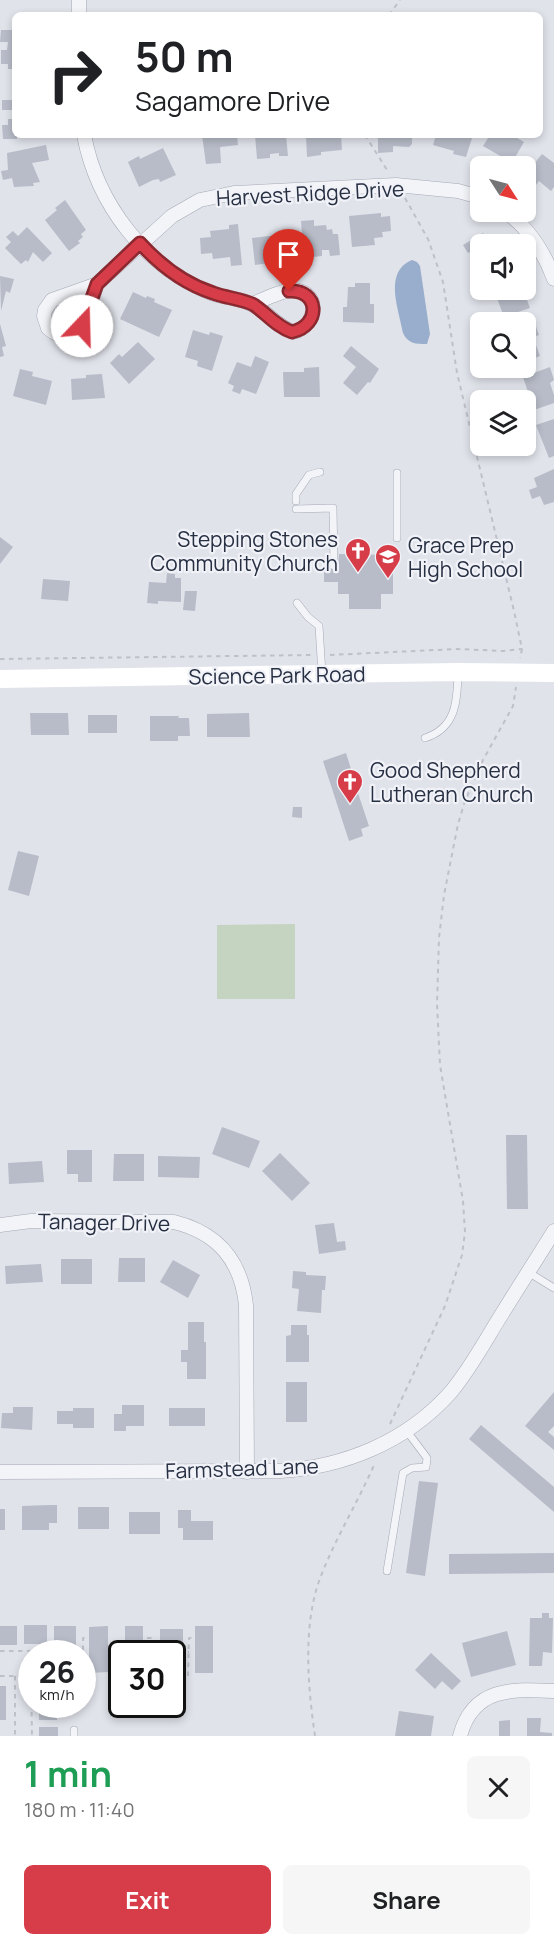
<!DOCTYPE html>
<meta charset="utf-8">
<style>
:root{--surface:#fff;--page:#f6f6f6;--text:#202124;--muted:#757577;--accent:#d73d49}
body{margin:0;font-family:Manrope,sans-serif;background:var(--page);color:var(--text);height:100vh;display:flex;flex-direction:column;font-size:22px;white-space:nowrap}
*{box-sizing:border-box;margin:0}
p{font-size:20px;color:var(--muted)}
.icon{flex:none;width:33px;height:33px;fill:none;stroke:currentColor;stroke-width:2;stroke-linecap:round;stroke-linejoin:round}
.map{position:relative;height:1736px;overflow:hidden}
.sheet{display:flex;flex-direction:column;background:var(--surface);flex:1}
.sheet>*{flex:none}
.guide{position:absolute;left:12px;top:12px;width:531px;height:126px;border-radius:9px;box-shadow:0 3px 9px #0003;background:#fff;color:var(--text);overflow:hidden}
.needle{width:39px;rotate:126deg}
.tools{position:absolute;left:470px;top:156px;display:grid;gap:12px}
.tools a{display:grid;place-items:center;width:66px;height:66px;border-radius:9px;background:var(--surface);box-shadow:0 3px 9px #0003;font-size:30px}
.speed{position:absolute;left:18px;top:1640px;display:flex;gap:12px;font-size:30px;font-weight:700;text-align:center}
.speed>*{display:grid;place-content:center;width:78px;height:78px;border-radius:50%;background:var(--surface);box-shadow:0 3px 9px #0003;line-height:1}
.speed small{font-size:15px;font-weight:400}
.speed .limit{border:3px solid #111;border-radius:9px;background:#fff;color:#111}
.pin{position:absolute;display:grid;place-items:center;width:51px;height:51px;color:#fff;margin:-62px -26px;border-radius:50% 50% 50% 0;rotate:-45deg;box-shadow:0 0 6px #0007}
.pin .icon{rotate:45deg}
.me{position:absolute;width:66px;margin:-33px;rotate:21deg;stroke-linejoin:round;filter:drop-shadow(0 0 4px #0008)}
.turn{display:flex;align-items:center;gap:21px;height:126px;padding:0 24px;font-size:27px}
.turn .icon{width:78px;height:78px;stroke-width:2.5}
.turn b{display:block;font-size:42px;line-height:51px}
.round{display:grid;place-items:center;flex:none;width:63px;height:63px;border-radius:9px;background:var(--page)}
.headline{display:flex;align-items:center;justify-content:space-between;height:102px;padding:0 24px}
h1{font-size:36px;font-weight:700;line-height:45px;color:#1e9e55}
.button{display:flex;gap:12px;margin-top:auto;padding:12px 24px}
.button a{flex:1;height:69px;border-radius:9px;background:var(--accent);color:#fff;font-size:24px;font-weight:700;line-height:69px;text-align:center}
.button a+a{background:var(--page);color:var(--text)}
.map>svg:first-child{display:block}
.green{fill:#c4d4c0}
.water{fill:#99aecc}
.building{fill:#b7bcc8}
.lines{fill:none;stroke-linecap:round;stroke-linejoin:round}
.service-casing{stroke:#a5a9b5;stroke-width:8}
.minor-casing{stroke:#a5a9b5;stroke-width:15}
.path{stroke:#bec1c9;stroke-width:2;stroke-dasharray:4.5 4.5;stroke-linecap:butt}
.service{stroke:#f3f4f8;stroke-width:7}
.minor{stroke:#f3f4f8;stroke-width:14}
.secondary{stroke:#fff;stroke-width:18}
.route-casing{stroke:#8c282f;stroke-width:15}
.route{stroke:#d73d49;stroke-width:10}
.labels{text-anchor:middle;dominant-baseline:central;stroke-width:4.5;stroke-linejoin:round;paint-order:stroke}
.street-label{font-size:21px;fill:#272f43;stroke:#f0f2f7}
.poi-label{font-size:21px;fill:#272f43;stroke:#f0f2f7;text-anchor:start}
</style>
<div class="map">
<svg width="554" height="1736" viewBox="0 0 554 1736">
<rect width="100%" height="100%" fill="#e0e3ea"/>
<polygon class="green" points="295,924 295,999 217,999 217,925"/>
<path class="water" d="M412 260 417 262 420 266 430 334 427 344C416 344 408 344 403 333 399 309 383 272 412 260Z"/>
<g class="building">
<polygon points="1,30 15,30 15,69 8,69 8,64 1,64 1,50 7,50 8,42 0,42"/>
<rect x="2" y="100" width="13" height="10"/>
<polygon points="8,119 15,119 15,135 17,135 17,139 3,139 2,125 8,125"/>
<polygon points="202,135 237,135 238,145 220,147 221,163 206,164"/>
<polygon points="255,135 286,135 288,156 279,156 279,153 270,154 270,158 257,159"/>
<polygon points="306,135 341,135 342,150 321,152 321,155 307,157"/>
<polygon points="378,135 412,135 412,144 409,147 393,146 393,152 378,153"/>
<polygon points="436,135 473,135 466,157 453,154 454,151 433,145"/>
<polygon points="490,135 512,135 524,142 510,166 500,161 502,157 483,146"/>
<polygon points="46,145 49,160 32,163 40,182 33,183 34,186 14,187 12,178 3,180 1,171 8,170 7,153"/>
<polygon points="163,148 176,175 160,182 159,179 153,180 139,187 128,162 139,156 140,159"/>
<polygon points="542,154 554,163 554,187 551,191 539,181 532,190 525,185 525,175"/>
<polygon points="65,200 86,230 81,234 83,237 78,241 80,243 69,251 45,220 57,210 55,208"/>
<polygon points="381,213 381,217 390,216 391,231 382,232 383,237 374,238 375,245 352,247 349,216"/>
<polygon points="314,220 314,226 326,225 327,230 332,229 333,234 338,234 340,255 330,256 329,250 322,250 322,256 304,258 301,221"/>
<polygon points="238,224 242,265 231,266 230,257 213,259 212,253 201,254 200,238 211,237 210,231 229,229 229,225"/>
<polygon points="27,227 52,253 43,262 33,252 28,262 26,260 21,264 5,248 11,242 6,237 13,231 18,236"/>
<polygon points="483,233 490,244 480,244 480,275 471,261 476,258 472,251 468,253 463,245"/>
<polygon points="287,234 290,258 269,260 269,263 255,265 252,238"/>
<polygon points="0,276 14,279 10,293 6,291 1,311"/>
<polygon points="355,283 370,283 370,304 374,304 374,323 343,322 343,307 347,307 348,287 355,287"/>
<polygon points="494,290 518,290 522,298 526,297 530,308 504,317"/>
<polygon points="133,292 146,298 147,296 155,299 154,302 172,310 159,337 120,319"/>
<polygon points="534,321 539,335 533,337 540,356 525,362 525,324"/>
<polygon points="0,324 6,346 2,347 4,356 0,357"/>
<polygon points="193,330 209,335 210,332 223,336 212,371 197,366 198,361 185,357"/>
<polygon points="138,342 155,359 129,384 110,363 119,354 122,357"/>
<polygon points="351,346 379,369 370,383 368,382 357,395 343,383 356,367 343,356"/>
<polygon points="255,356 269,362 256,394 242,389 240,394 232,391 234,386 228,383 237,362 251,367"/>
<polygon points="319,367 320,397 284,397 283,372 304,372 304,368"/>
<polygon points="550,367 554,380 550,383 554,395 554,403 534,410 523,377"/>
<polygon points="20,369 33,372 32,376 52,381 46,405 13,396"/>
<polygon points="102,374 105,398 72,400 71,379 86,378 86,375"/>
<polygon points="554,419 554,456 549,458 536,425"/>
<polygon points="554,469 554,502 544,505 540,496 532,499 529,490 537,487 534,478"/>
<polygon points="0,537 13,547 0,564"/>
<polygon points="339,554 393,555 393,594 381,594 381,609 349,609 349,594 338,594 338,582 324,582 324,566 338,566"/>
<polygon points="167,573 175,574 175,578 181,578 181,602 158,601 158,604 147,603 149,582 166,583"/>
<polygon points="43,579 70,581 68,601 41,599"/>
<polygon points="185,591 197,591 195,611 183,610"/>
<polygon points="30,713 68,713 69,735 31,735"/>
<polygon points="249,713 250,737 207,737 207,714"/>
<rect x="88" y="715" width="29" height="18"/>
<polygon points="150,716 179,716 178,718 189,718 190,736 178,736 178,741 150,741"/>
<polygon points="346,753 351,769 347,770 348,774 351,772 355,782 351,783 351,785 355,784 369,826 361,829 363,836 349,841 323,761"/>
<polygon points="293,807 302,807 302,818 292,817"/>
<polygon points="18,851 39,856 29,896 8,890"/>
<polygon points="222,1127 260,1141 249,1168 212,1154"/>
<polygon points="506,1135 527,1135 528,1209 507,1209"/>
<polygon points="67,1150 92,1150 92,1182 78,1182 78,1174 67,1174"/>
<polygon points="280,1153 310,1183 292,1201 262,1171"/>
<polygon points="114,1154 144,1154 144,1181 113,1181"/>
<polygon points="158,1156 200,1157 199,1178 158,1177"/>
<polygon points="42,1161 44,1182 9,1184 8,1163"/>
<polygon points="334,1223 337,1242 345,1241 346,1250 319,1254 315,1225"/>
<polygon points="119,1258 145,1258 145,1282 118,1282"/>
<rect x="61" y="1259" width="31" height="25"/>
<polygon points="173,1260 200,1275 188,1298 160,1282"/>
<polygon points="41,1264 43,1282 6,1284 5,1266"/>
<polygon points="293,1271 306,1272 306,1275 326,1276 325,1290 322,1290 321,1313 297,1311 299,1289 292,1288"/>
<polygon points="188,1322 204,1322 204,1342 206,1342 206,1379 187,1379 187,1362 181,1362 181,1350 188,1350"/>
<polygon points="291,1325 307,1325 307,1335 309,1335 309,1362 286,1362 286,1336 291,1335"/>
<rect x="286" y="1382" width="21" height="40"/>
<polygon points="554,1392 554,1426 548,1432 554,1437 554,1450 525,1426"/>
<polygon points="122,1405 144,1405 144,1426 126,1426 126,1431 114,1431 114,1414 122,1414"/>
<polygon points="13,1407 33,1407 32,1430 1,1428 2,1413 13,1413"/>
<polygon points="73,1408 94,1408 94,1428 73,1428 73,1424 57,1424 57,1411 73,1411"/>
<rect x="169" y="1408" width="36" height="18"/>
<polygon points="481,1425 554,1487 554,1512 469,1439"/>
<polygon points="419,1481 438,1483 425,1576 406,1573"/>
<polygon points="49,1505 57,1505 57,1523 49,1523 49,1530 22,1530 22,1506"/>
<rect x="78" y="1507" width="31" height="22"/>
<rect x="0" y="1509" width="5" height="21"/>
<polygon points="178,1510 191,1510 191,1521 213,1521 213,1540 183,1540 183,1528 178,1528"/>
<rect x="129" y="1512" width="31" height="22"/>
<polygon points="554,1553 554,1573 449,1574 449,1554"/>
<polygon points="542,1613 549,1613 549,1618 553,1618 552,1653 543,1652 542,1666 529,1666 530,1618 542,1618"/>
<rect x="24" y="1625" width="23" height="19"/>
<rect x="0" y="1626" width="17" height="19"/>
<rect x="54" y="1626" width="22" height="19"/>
<polygon points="108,1626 108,1672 89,1673 89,1627"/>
<rect x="125" y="1626" width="18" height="27"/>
<rect x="195" y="1626" width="18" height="47"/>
<rect x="160" y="1629" width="23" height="19"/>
<polygon points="507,1631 516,1665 471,1677 462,1643"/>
<polygon points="431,1653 461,1681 452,1690 442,1681 435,1689 415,1670"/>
<rect x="0" y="1686" width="6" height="34"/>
<rect x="39" y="1704" width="18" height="16"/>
<polygon points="399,1711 434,1716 431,1736 395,1736"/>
<polygon points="527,1718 541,1718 540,1732 552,1733 552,1736 527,1736"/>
<polygon points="510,1720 510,1736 499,1736 499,1721"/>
<rect x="39" y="1727" width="19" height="9"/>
</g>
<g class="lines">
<defs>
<g id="service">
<polyline points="296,501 296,494 309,475 320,472"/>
<polyline points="296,509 333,508 334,566"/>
<polyline points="397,538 397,473"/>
<polyline points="297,603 308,617 319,626 322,674"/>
<path d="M425 738C456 728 457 702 458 674"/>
<polyline points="528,1272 554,1288"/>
<polyline points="387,1571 403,1473 412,1468 426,1467 427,1458 406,1430"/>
<polyline points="74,1730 74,1736"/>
</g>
<g id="minor">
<polyline points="79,0 79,15"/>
<path d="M84 135C97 204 145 267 211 293 224 298 239 298 251 304 266 310 276 326 293 332 318 326 321 292 294 290 281 290 264 300 252 304"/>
<path d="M506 212C530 229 544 252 554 279"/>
<polyline points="97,284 52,300 45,310 44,316 48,328 53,332 65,337 71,336 77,332 86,317 97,284 172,216 200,200 234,193 396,185 458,191 480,197"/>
<path d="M0 1225 31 1221 174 1222C218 1233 241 1260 246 1305L247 1472"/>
<path d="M0 1472 280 1471C344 1467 406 1442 450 1393 472 1367 487 1337 505 1309 521 1283 538 1257 554 1231"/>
<path d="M460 1736C473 1687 512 1689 554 1691"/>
</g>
</defs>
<use href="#service" class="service-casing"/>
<use href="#minor" class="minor-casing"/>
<g class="path">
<polyline points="389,15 400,0"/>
<polyline points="365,135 389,173"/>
<polyline points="405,198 428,239 443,282 457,373 514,611 522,649 520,658"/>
<polyline points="330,655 457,649 503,651 522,649"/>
<polyline points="0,659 312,655"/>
<polyline points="390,1424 445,1306 462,1255 465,1232 463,1201 440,1065 437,1004 439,938 444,895 458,824 465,801 483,760 513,706 516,687"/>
<polyline points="147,1638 152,1638 152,1653"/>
<polyline points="83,1650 83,1638 87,1638"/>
<polyline points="0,1651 82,1651"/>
<polyline points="152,1653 189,1652"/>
<polyline points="82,1661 87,1661"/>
<polyline points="0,1676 30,1676"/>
<polyline points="15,1676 15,1736"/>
<polyline points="31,1676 32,1736"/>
<polyline points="188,1676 189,1638 193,1638"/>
<path d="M315 1736C308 1688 303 1631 318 1584 333 1542 357 1504 375 1463"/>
</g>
<use href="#service" class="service"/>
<use href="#minor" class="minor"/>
<polyline class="secondary" points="0,679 458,672 554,673"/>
</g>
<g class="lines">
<defs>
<path id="route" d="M82 326 97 284 140 243C160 265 185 284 213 293 226 298 243 299 254 305 267 314 277 327 292 332 322 325 319 289 289 291"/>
</defs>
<use href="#route" class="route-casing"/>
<use href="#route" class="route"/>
</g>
<defs>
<symbol id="church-pin" viewBox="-11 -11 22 30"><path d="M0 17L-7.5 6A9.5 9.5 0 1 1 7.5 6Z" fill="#d73d49" stroke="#f0f2f7"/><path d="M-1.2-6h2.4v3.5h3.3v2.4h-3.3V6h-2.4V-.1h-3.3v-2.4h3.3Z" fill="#fff"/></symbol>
<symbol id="school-pin" viewBox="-11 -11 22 30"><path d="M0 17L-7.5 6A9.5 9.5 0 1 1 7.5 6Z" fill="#d73d49" stroke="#f0f2f7"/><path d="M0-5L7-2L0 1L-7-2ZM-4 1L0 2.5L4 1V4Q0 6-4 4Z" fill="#fff"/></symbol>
</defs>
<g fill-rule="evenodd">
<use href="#church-pin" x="343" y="536" width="30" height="40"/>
<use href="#school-pin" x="373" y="542" width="30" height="40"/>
<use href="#church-pin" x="335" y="767" width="30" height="40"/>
</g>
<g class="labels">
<g class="street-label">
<text transform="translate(310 193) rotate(-3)">Harvest Ridge Drive</text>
<text transform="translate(277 675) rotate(-1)">Science Park Road</text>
<text transform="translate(104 1222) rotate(1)">Tanager Drive</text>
<text transform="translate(242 1468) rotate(-2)">Farmstead Lane</text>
</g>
<g class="poi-label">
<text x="338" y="539" text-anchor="end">Stepping Stones<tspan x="338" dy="24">Community Church</tspan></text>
<text x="408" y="545">Grace Prep<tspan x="408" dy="24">High School</tspan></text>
<text x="370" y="770">Good Shepherd<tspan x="370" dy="24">Lutheran Church</tspan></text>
</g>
</g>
</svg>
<div class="tools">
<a><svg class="needle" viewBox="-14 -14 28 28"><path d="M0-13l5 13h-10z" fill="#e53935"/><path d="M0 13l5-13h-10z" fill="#757577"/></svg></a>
<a><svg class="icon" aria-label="sound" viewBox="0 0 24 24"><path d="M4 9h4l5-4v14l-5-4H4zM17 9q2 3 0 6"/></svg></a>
<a><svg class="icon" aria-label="search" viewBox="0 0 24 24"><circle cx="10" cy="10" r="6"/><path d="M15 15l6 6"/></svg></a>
<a><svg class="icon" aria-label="layers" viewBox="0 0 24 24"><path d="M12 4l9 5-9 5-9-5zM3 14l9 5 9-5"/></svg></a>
</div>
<div class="speed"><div>26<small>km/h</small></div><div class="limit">30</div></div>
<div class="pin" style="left:289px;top:291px;background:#d93025"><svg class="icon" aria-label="arrive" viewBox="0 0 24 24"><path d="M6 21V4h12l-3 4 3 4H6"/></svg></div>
<svg class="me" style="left:82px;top:326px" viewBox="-20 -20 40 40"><circle r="19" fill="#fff"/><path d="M0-13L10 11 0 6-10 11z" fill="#d73d49"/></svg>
<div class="guide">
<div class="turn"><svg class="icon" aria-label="right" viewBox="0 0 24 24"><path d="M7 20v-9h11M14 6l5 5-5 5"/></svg><div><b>50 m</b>Sagamore Drive</div></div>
</div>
</div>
<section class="sheet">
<div class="headline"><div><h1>1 min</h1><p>180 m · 11:40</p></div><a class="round"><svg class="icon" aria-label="close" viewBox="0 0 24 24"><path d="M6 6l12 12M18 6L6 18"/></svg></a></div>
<div class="button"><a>Exit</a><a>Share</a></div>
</section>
